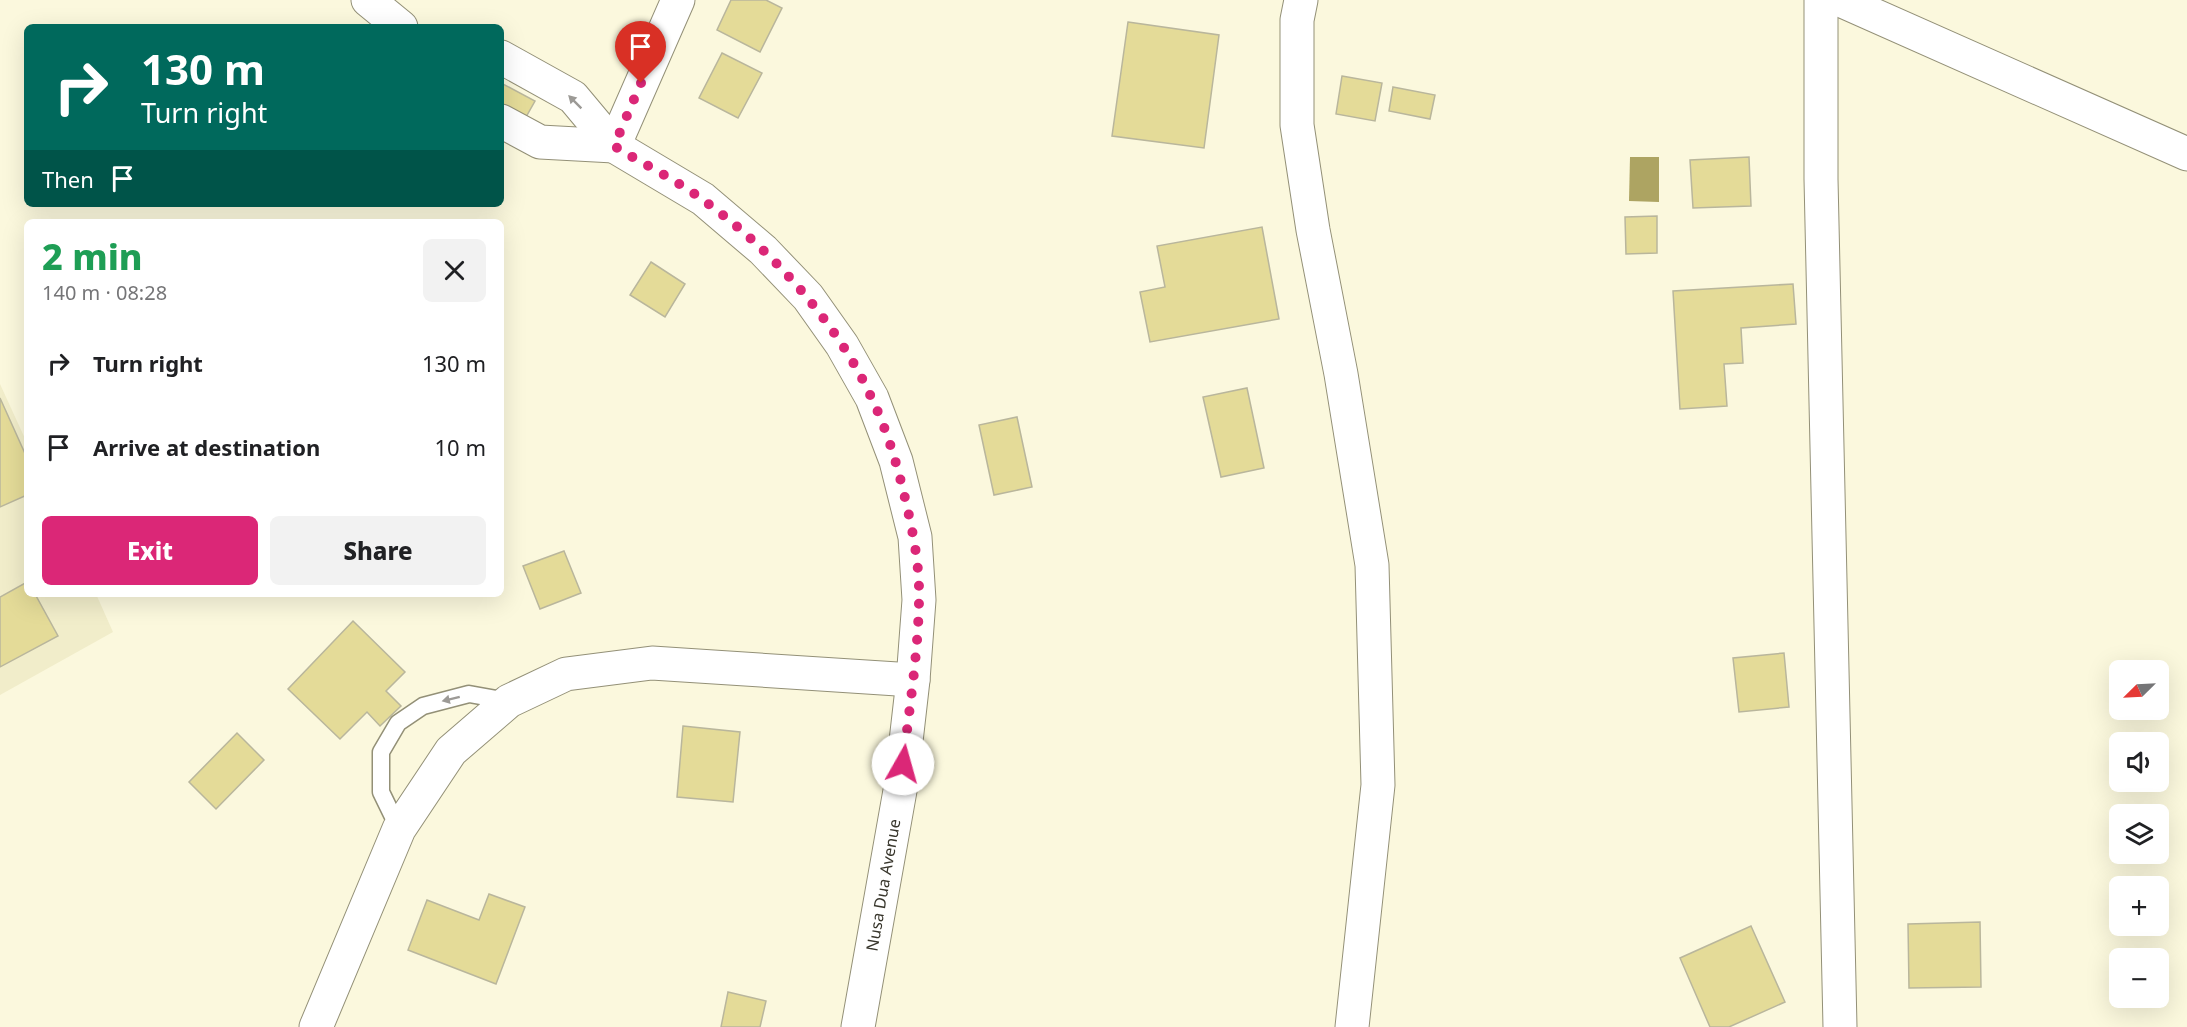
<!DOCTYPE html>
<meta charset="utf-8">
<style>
:root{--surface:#fff;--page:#f2f2f2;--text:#202124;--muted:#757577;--accent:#db2777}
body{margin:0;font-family:"Noto Sans",sans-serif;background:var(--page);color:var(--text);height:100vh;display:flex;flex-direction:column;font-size:22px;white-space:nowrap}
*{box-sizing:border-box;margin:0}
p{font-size:20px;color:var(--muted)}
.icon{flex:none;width:33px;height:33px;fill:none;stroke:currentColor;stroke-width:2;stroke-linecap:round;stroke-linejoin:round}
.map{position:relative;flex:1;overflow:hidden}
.side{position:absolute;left:24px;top:219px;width:480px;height:378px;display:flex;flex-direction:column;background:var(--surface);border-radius:9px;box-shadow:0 6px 24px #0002}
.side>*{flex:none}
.guide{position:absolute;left:24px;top:24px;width:480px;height:183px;border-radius:9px;box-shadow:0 6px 24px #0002;background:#00695c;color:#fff;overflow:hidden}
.needle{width:39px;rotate:246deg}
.controls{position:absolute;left:2109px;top:660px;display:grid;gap:12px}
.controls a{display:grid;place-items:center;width:60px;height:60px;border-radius:9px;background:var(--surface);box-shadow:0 6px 24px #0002;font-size:30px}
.pin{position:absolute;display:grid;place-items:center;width:51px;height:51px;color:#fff;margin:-62px -26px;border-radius:50% 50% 50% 0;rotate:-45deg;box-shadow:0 0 6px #0007}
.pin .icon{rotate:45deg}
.me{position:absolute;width:66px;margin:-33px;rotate:7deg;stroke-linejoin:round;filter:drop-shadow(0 0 4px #0008)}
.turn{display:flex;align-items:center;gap:21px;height:126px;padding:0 18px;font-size:27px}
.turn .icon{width:78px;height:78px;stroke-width:2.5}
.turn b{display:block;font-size:42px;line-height:51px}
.then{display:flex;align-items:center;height:57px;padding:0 18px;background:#0003;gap:12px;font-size:22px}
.round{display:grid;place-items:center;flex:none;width:63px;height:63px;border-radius:9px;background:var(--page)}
.overview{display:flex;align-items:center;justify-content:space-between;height:102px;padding:0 18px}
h1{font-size:36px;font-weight:800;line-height:45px;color:#1e9e55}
.primary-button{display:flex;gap:12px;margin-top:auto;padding:12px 18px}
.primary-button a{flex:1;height:69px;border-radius:9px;background:var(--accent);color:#fff;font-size:24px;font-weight:800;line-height:69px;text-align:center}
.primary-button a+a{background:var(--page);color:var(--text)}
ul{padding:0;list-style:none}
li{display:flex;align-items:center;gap:18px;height:84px;padding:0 18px}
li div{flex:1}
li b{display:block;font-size:22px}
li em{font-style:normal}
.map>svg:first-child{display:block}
.built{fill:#f1edca}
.water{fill:#ada462}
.building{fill:#e4db98;stroke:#b9b69c;stroke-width:1.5}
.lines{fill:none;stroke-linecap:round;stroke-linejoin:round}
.service-casing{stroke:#939077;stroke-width:19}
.minor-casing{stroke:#939077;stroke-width:35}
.service{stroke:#fff;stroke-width:16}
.minor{stroke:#fff;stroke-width:33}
.oneway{fill:#9c9a96}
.route{stroke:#db2777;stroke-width:10;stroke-dasharray:0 18}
.labels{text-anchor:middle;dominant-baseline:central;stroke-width:4.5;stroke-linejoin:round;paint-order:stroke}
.street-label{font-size:16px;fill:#38362c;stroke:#fff}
</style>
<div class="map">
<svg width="2187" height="1027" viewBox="0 0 2187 1027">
<rect width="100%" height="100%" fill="#fbf8dd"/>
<polygon class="built" points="0,384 27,443 27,594 96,594 113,632 0,695"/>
<polygon class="water" points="1630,157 1659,157 1659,202 1629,201"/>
<g class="building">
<polygon points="731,0 766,0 782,8 760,52 717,30"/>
<polygon points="1128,22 1219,35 1204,148 1112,136"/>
<polygon points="722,53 762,73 738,118 699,98"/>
<polygon points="1342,76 1382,83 1375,121 1336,114"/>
<polygon points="501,83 535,101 526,117 501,104"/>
<polygon points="1393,87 1435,95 1430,119 1389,111"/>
<polygon points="1749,157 1751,206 1693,208 1690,160"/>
<polygon points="1657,216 1657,253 1626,254 1625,217"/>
<polygon points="1262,227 1279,319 1150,342 1140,292 1165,287 1157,246"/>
<polygon points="651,262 685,284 665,317 630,295"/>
<polygon points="1793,284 1796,324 1741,328 1743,363 1724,364 1727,406 1680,409 1673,291"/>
<polygon points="1247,388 1264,468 1221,477 1203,397"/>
<polygon points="0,398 27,458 27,495 0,507"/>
<polygon points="1017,417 1032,487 994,495 979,425"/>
<polygon points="564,551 581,593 540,609 523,566"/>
<polygon points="27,582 27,594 35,594 58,636 0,667 0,597"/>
<polygon points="353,621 405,672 386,691 401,706 380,726 367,712 340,739 288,689"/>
<polygon points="1784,653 1789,707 1739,712 1733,658"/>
<polygon points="683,726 740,732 733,802 677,797"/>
<polygon points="237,733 264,760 216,809 189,782"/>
<polygon points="489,894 525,907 496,984 408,950 427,900 479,920"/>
<polygon points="1980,922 1981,987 1909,988 1908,924"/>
<polygon points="1751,926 1785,1002 1729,1027 1710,1027 1680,958"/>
<polygon points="728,992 766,1001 760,1027 721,1027"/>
</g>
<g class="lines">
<defs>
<polyline id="service" points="399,829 381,792 381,752 398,723 423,706 469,694 508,701"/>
<g id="minor">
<polyline points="368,0 401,27"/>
<polyline points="1301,0 1297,20 1297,125 1313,230 1341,374 1372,565 1378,785 1352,1027"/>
<polyline points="1821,0 1821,179 1840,1027"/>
<polyline points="1840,0 2187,154"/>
<polyline points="501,57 573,97 614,146 703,199 763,250 808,297 842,345 872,398 896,461 915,537 919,600 913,680 901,785 858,1027"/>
<polyline points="501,121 540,142 614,146"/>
<polyline points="614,146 678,0"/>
<polyline points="316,1027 399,829 451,751 509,701 566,674 652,663 913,680"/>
</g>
</defs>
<use href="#service" class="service-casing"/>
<use href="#minor" class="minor-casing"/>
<use href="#service" class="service"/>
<use href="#minor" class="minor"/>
</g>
<defs><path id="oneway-solid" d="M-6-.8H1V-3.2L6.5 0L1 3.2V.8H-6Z" transform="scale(1.5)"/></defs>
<g class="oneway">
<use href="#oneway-solid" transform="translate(575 102) rotate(-135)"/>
<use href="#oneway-solid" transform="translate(451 699) rotate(166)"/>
</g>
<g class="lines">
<path class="route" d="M641 83 614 146C643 164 675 179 703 200 770 248 838 323 872 399 887 430 897 464 905 498 913 532 920 566 919 601 918 655 909 710 903 764"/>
</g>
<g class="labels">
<g class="street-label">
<text transform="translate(883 885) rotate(-80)">Nusa Dua Avenue</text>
</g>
</g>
</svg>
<div class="controls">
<a><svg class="needle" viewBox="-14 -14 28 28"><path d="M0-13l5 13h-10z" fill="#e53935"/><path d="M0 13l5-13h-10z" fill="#757577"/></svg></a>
<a><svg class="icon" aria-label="sound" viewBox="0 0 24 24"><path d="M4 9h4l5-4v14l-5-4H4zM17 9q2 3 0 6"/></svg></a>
<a><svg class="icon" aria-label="layers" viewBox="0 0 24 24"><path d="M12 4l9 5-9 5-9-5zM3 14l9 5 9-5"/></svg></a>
<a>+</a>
<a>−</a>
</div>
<div class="pin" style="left:641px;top:83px;background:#d93025"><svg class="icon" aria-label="arrive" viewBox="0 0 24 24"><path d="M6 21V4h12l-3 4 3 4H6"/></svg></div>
<svg class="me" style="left:903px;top:764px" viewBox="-20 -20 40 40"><circle r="19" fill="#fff"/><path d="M0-13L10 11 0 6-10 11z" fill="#db2777"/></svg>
<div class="guide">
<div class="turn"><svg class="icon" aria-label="right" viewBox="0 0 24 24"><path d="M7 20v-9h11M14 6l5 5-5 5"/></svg><div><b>130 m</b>Turn right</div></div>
<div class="then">Then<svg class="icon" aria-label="arrive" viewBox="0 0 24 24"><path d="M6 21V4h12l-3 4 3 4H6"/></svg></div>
</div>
<section class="side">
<div class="overview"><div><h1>2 min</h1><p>140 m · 08:28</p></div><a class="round"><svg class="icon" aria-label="close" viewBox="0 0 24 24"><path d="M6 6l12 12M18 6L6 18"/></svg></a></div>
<ul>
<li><svg class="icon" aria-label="right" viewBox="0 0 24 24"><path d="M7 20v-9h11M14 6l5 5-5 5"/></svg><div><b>Turn right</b></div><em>130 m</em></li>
<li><svg class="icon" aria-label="arrive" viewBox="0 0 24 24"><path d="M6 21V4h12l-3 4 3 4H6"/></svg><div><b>Arrive at destination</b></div><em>10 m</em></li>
</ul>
<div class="primary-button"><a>Exit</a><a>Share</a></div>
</section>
</div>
